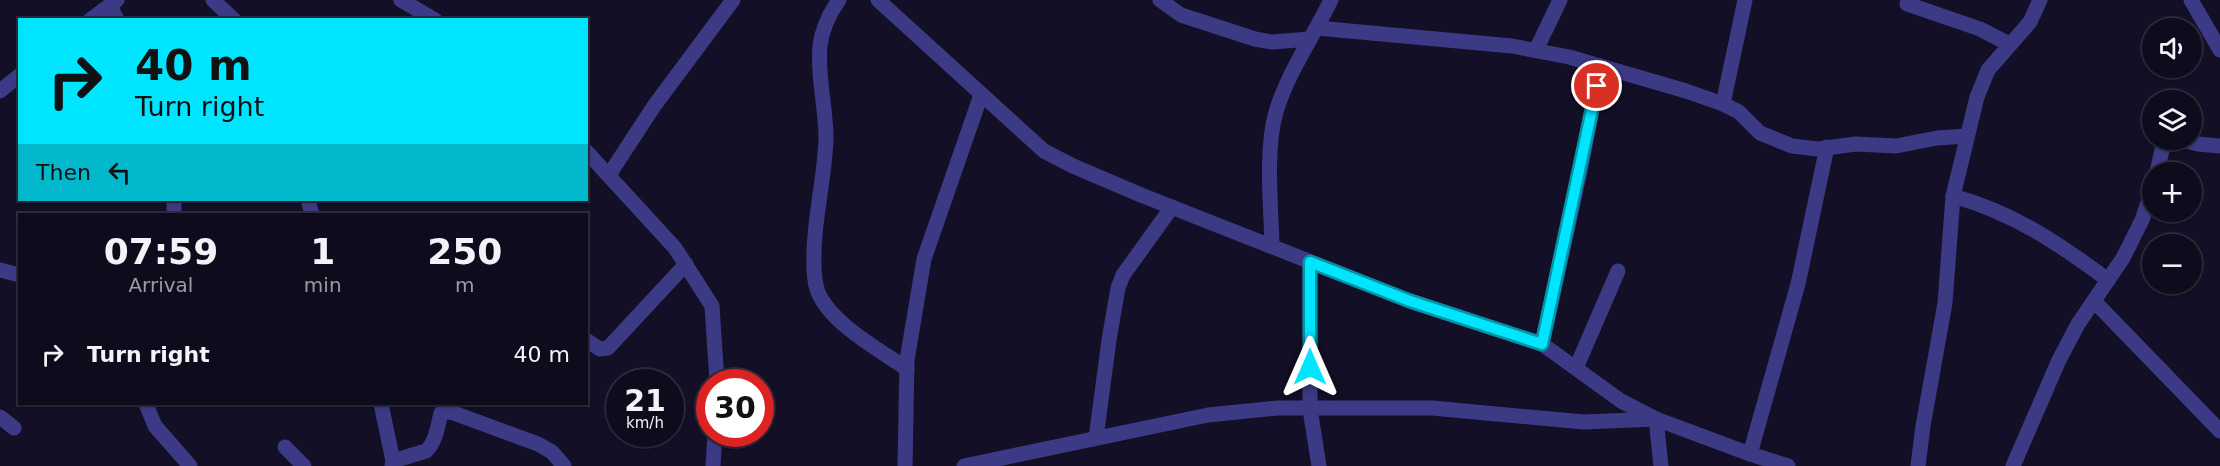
<!DOCTYPE html>
<meta charset="utf-8">
<style>
:root{--surface:#0e0b1c;--page:#171425;--text:#f1f3f6;--muted:#9b9ba3;--line:#2e2b3b}
body{margin:0;font-family:"DejaVu Sans",sans-serif;background:var(--page);color:var(--text);height:100vh;display:flex;flex-direction:column;font-size:22px;white-space:nowrap}
*{box-sizing:border-box;margin:0}
p{font-size:20px;color:var(--muted)}
.icon{flex:none;width:33px;height:33px;fill:none;stroke:currentColor;stroke-width:2;stroke-linecap:round;stroke-linejoin:round}
.map{position:relative;flex:1;overflow:hidden}
.panel{position:absolute;left:18px;top:213px;width:570px;height:192px;display:flex;flex-direction:column;background:var(--surface);border-radius:0px;box-shadow:0 2px 4px #0004,0 0 0 2px var(--line)}
.panel>*{flex:none}
.guide{position:absolute;left:18px;top:18px;width:570px;height:183px;border-radius:0px;box-shadow:0 2px 4px #0004,0 0 0 2px var(--line);background:#00e5ff;color:#111;overflow:hidden}
.controls{position:absolute;left:2142px;top:18px;display:grid;gap:12px}
.controls a{display:grid;place-items:center;width:60px;height:60px;border-radius:50%;background:var(--surface);box-shadow:0 2px 4px #0004,0 0 0 2px var(--line);font-size:30px}
.speed{position:absolute;left:606px;top:369px;display:flex;gap:12px;font-size:30px;font-weight:700;text-align:center}
.speed>*{display:grid;place-content:center;width:78px;height:78px;border-radius:50%;background:var(--surface);box-shadow:0 2px 4px #0004,0 0 0 2px var(--line);line-height:1}
.speed small{font-size:15px;font-weight:400}
.speed .limit{border:9px solid #d22;background:#fff;color:#111}
.pin{position:absolute;display:grid;place-items:center;width:51px;height:51px;color:#fff;margin:-26px;border:3px solid #fff;border-radius:50%;box-shadow:0 2px 6px #0007}
.me{position:absolute;width:66px;margin:-33px;rotate:0deg;stroke-linejoin:round;filter:drop-shadow(0 0 4px #0008)}
.turn{display:flex;align-items:center;gap:21px;height:126px;padding:0 18px;font-size:27px}
.turn .icon{width:78px;height:78px;stroke-width:2.5}
.turn b{display:block;font-size:42px;line-height:51px}
.then{display:flex;align-items:center;height:57px;padding:0 18px;background:#0003;gap:12px;font-size:22px}
.eta{display:flex;justify-content:space-evenly;align-items:center;height:102px;text-align:center}
.eta b{font-size:36px;font-weight:600;line-height:42px}
ul{padding:0;list-style:none}
li{display:flex;align-items:center;gap:18px;height:78px;padding:0 18px}
li div{flex:1}
li b{display:block;font-size:22px}
li em{font-style:normal}
.map>svg:first-child{display:block}
.lines{fill:none;stroke-linecap:round;stroke-linejoin:round}
.minor{stroke:#3d3a85;stroke-width:15}
.route-casing{stroke:#0095a6;stroke-width:15}
.route{stroke:#00e5ff;stroke-width:10}
</style>
<div class="map">
<svg width="2220" height="466" viewBox="0 0 2220 466">
<rect width="100%" height="100%" fill="#130f26"/>
<g class="lines">
<g class="minor">
<polyline points="213,0 234,20"/>
<polyline points="401,0 435,20"/>
<path d="M839 0C829 14 822 29 820 46 817 77 826 107 826 138 825 176 815 213 814 252 814 265 813 279 818 292 831 324 880 350 907 369"/>
<polyline points="878,0 1044,151 1073,166 1141,195 1410,301 1542,344 1621,401 1656,419 1661,466"/>
<polyline points="1160,0 1181,15 1255,39 1272,42 1310,39"/>
<polyline points="2191,0 2220,50"/>
<polyline points="1907,4 1980,29 2009,44"/>
<polyline points="110,5 117,20"/>
<polyline points="90,20 117,0"/>
<polyline points="1317,28 1512,46 1569,57 1686,91 1723,104 1739,112 1760,133 1792,146 1818,149 1856,144 1896,146 1937,138 1967,136"/>
<polyline points="1536,50 1560,0"/>
<polyline points="0,91 20,75"/>
<polyline points="1723,104 1745,0"/>
<polyline points="2183,140 2198,144 2220,146"/>
<polyline points="586,151 675,248 712,306 717,382"/>
<polyline points="2157,172 2162,150 2168,140"/>
<polyline points="609,175 654,106 733,0"/>
<path d="M1953 196C2014 213 2058 243 2108 280"/>
<polyline points="174,200 174,214"/>
<polyline points="308,200 312,214"/>
<path d="M1272 246C1271 205 1265 150 1276 112 1288 72 1313 37 1331 0"/>
<polyline points="1310,262 1310,409 1319,466"/>
<polyline points="0,270 20,275"/>
<polyline points="2094,301 2220,431"/>
<polyline points="586,340 600,349 608,348 686,264"/>
<polyline points="1542,344 1581,167 1600,66"/>
<polyline points="1576,368 1618,271"/>
<polyline points="146,404 155,426 190,466"/>
<polyline points="381,404 393,461 392,466"/>
<polyline points="0,417 14,428"/>
<polyline points="1096,438 1109,340 1118,288 1123,275 1172,207"/>
<polyline points="285,447 304,466"/>
<polyline points="1750,454 1798,284 1827,147"/>
<path d="M393 461 426 451C436 442 438 425 441 413L451 412 538 444 552 452 564 466"/>
<polyline points="713,466 715,434"/>
<polyline points="905,466 907,360 924,259 981,95"/>
<polyline points="964,466 1208,415 1277,408 1432,408 1584,422 1656,419 1750,454 1788,466"/>
<polyline points="1918,466 1923,426 1945,303 1953,196 1977,97 1988,70 2030,22 2040,0"/>
<polyline points="2013,466 2059,360 2078,324 2123,258 2142,220 2152,190"/>
</g>
</g>
<g class="lines">
<defs>
<polyline id="route" points="1310,367 1310,262 1410,301 1542,344 1597,86"/>
</defs>
<use href="#route" class="route-casing"/>
<use href="#route" class="route"/>
</g>
</svg>
<div class="controls">
<a><svg class="icon" aria-label="sound" viewBox="0 0 24 24"><path d="M4 9h4l5-4v14l-5-4H4zM17 9q2 3 0 6"/></svg></a>
<a><svg class="icon" aria-label="layers" viewBox="0 0 24 24"><path d="M12 4l9 5-9 5-9-5zM3 14l9 5 9-5"/></svg></a>
<a>+</a>
<a>−</a>
</div>
<div class="speed"><div>21<small>km/h</small></div><div class="limit">30</div></div>
<div class="pin" style="left:1597px;top:86px;background:#d93025"><svg class="icon" aria-label="arrive" viewBox="0 0 24 24"><path d="M6 21V4h12l-3 4 3 4H6"/></svg></div>
<svg class="me" style="left:1310px;top:367px" viewBox="-20 -20 40 40"><path d="M0-17L14 15 0 8-14 15z" fill="#00e5ff" stroke="#fff" stroke-width="4"/></svg>
<div class="guide">
<div class="turn"><svg class="icon" aria-label="right" viewBox="0 0 24 24"><path d="M7 20v-9h11M14 6l5 5-5 5"/></svg><div><b>40 m</b>Turn right</div></div>
<div class="then">Then<svg class="icon" aria-label="left" viewBox="0 0 24 24"><path d="M17 20v-9H6M10 6l-5 5 5 5"/></svg></div>
</div>
<section class="panel">
<div class="eta">
<div><b>07:59</b><p>Arrival</p></div>
<div><b>1</b><p>min</p></div>
<div><b>250</b><p>m</p></div>
</div>
<ul>
<li><svg class="icon" aria-label="right" viewBox="0 0 24 24"><path d="M7 20v-9h11M14 6l5 5-5 5"/></svg><div><b>Turn right</b></div><em>40 m</em></li>
</ul>
</section>
</div>
